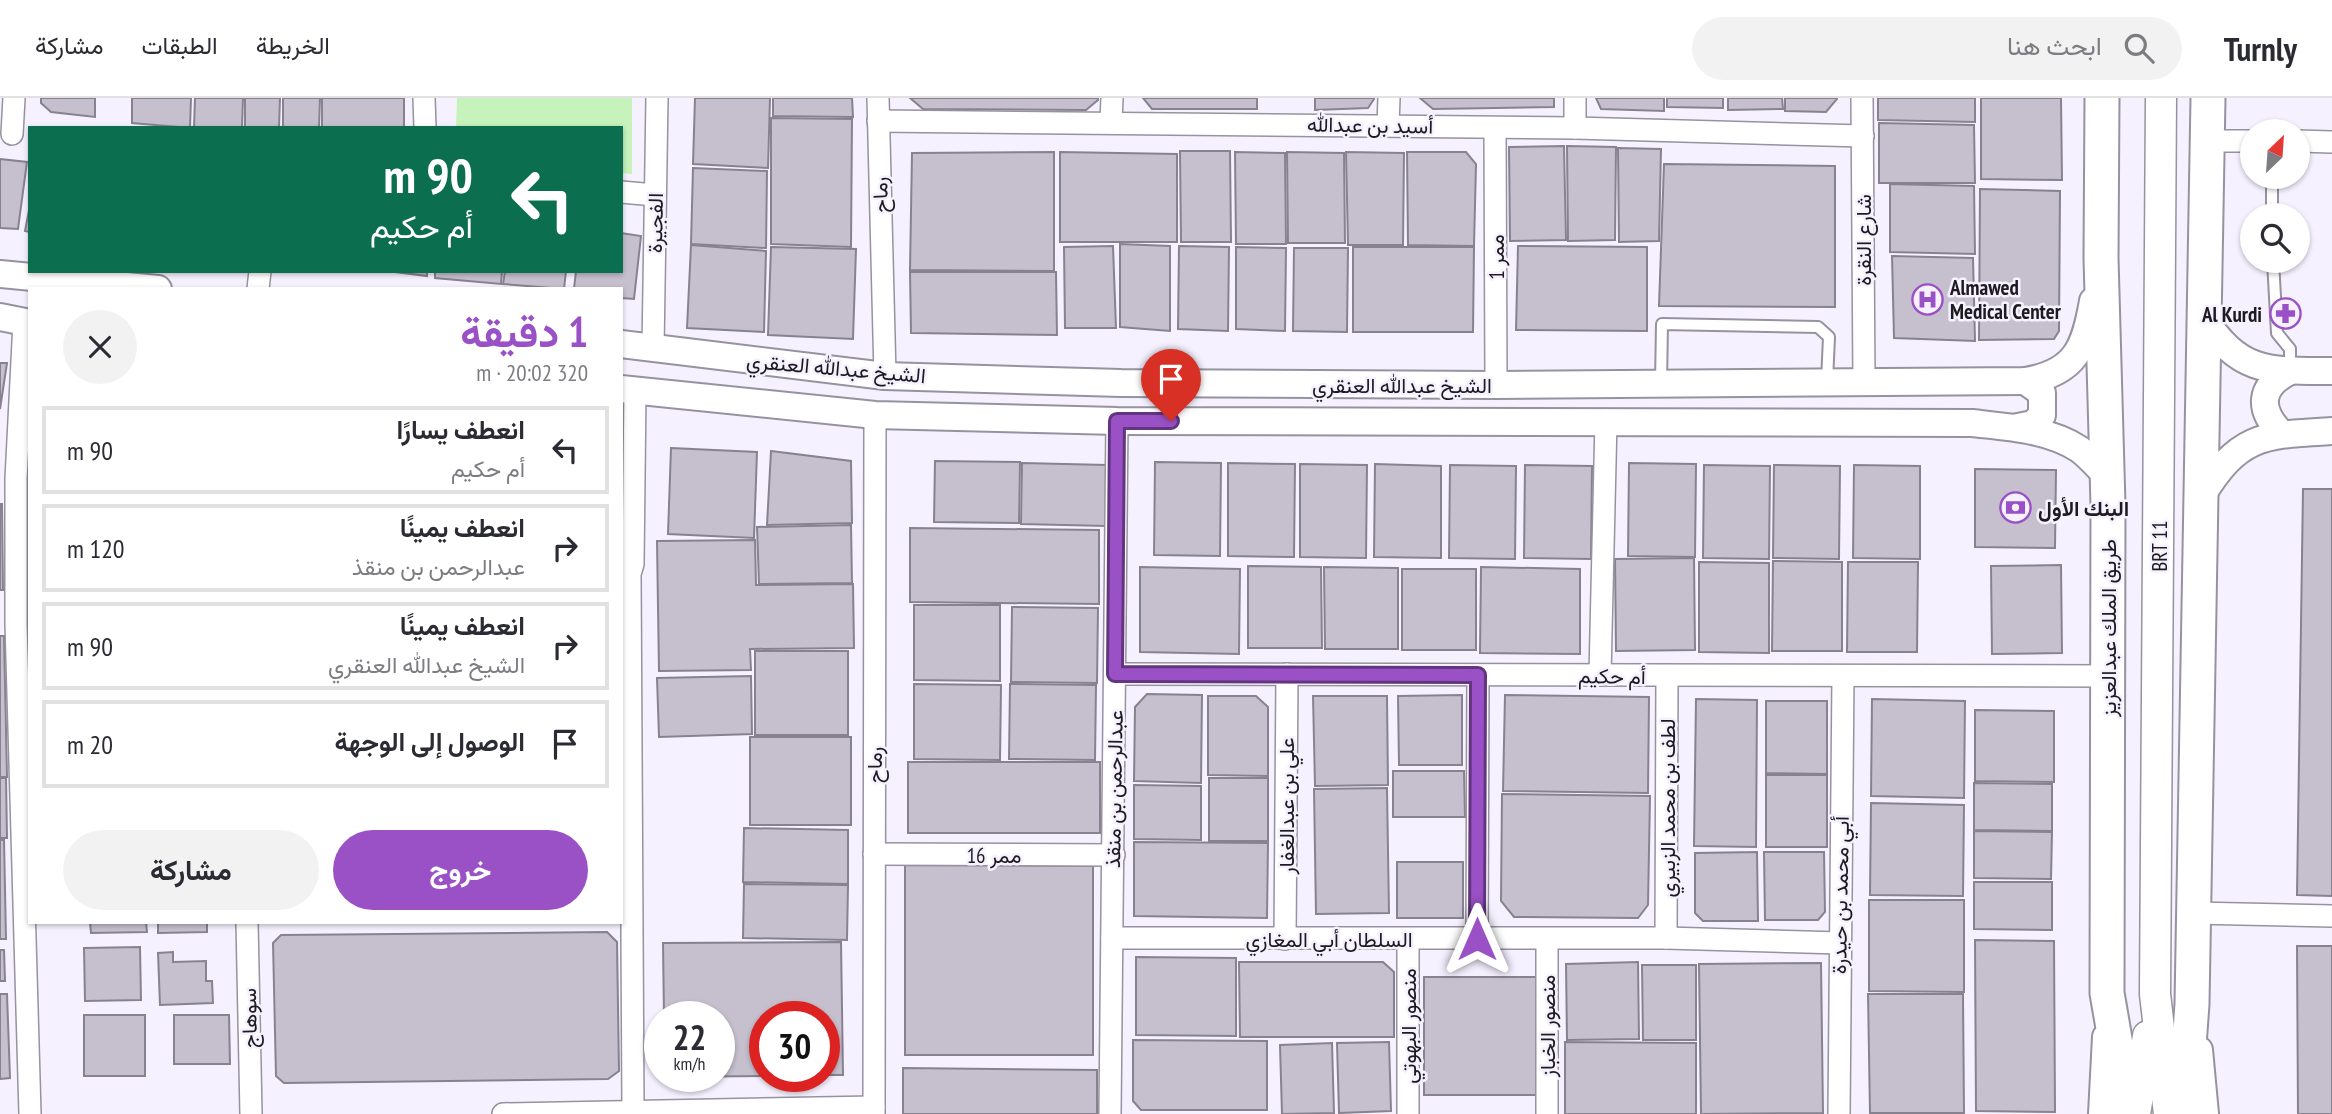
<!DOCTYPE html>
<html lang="ar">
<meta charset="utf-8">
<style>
:root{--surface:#fff;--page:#f2f2f3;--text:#2b2b33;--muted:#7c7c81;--line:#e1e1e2;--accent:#9951c5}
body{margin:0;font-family:"PT Sans Narrow",Vazirmatn,sans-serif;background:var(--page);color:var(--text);direction:rtl;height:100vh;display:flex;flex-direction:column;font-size:26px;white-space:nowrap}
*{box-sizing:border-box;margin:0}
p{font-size:23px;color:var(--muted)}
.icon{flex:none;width:38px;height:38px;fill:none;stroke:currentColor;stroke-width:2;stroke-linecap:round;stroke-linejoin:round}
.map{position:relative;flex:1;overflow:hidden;direction:ltr}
.drawer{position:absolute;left:28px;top:189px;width:595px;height:637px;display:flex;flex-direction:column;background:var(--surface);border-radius:0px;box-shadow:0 2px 5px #0004;direction:rtl}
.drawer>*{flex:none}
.guide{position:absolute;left:28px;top:28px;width:595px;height:147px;border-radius:0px;box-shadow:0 2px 5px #0004;direction:rtl;background:#0b6e4f;color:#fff;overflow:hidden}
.needle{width:46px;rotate:25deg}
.tools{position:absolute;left:2240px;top:21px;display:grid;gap:14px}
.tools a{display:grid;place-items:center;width:70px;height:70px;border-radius:50%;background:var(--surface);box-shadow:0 2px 5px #0004;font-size:35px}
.speed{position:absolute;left:644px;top:903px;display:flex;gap:14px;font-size:35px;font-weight:700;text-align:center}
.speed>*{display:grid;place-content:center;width:91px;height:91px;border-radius:50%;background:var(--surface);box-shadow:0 2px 5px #0004;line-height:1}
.speed small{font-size:18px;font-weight:400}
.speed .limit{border:10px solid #d22;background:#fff;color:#111}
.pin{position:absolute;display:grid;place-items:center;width:60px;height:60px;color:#fff;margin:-72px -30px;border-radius:50% 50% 50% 0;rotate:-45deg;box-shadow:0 0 7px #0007}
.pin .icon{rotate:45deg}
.me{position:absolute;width:77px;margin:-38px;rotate:0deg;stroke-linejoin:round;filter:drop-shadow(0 0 5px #0008)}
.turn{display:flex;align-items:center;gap:24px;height:147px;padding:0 35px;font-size:32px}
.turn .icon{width:91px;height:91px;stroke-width:2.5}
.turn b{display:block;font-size:49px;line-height:60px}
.round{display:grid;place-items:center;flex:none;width:74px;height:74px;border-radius:37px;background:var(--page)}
.head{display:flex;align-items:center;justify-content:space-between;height:119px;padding:0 35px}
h1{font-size:42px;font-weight:700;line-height:52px;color:var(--accent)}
.button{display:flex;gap:14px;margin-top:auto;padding:14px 35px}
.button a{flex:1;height:80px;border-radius:42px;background:var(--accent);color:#fff;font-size:28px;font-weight:700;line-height:80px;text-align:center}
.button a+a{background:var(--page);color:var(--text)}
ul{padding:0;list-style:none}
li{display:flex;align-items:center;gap:21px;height:88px;margin:0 14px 10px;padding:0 21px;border:4px solid var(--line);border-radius:0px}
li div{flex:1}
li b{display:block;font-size:26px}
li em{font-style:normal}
header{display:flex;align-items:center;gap:42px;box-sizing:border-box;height:98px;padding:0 35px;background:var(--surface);border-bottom:2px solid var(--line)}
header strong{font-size:33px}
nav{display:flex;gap:38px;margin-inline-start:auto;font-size:24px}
.search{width:490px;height:63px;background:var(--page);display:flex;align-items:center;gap:18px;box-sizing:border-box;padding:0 24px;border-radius:38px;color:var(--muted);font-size:26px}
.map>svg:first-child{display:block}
.green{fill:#c6f2bb}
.building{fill:#c6c0ce;stroke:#87828f;stroke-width:2}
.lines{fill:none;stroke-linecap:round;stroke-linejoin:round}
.service-casing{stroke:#97929f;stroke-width:14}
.minor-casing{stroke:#97929f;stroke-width:24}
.tertiary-casing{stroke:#97929f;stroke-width:30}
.secondary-casing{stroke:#97929f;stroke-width:33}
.primary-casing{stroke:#97929f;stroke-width:37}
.service{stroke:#fff;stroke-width:10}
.minor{stroke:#fff;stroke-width:21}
.tertiary{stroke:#fff;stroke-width:26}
.secondary{stroke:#fff;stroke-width:30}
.primary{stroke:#fff;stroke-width:33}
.route-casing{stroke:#633580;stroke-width:18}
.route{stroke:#9951c5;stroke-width:12}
.labels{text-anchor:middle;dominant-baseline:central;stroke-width:5;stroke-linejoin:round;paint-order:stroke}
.street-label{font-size:21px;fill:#1d1b20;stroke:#f6f1ff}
.poi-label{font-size:21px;font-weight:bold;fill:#1d1b20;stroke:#f6f1ff;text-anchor:start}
</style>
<header>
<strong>Turnly</strong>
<div class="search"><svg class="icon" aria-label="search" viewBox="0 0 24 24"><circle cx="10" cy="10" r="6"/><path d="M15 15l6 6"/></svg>ابحث هنا</div>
<nav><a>الخريطة</a><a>الطبقات</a><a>مشاركة</a></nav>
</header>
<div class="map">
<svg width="2332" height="1016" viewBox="0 0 2332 1016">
<rect width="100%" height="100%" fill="#f6f1ff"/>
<polygon class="green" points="457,0 632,0 632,76 621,75 621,30 456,30"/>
<g class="building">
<polygon points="41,0 95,0 95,19 51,14 41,5"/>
<polygon points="132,0 191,0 190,30 132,25"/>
<polygon points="195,0 243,0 242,30 194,30"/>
<polygon points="245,0 280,0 279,30 245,30"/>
<polygon points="283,0 320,0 319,30 283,30"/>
<rect x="322" y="0" width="82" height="30"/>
<polygon points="695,0 770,0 768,70 693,66"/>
<polygon points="773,0 852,0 853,19 773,18"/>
<polygon points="910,0 1098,0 1098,2 1086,12 923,11"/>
<polygon points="1143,0 1257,0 1257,11 1152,11"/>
<polygon points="1315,0 1374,0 1374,1 1368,10 1315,12"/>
<polygon points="1420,0 1554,0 1554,9 1433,11"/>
<polygon points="1596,0 1664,0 1664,13 1601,11"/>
<polygon points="1667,0 1723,0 1723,10 1667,9"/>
<polygon points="1728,0 1782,0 1783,11 1728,12"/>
<polygon points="1785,0 1837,0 1837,1 1826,14 1785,13"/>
<polygon points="1878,0 1975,0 1975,24 1878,22"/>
<polygon points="1981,0 2061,0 2062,82 1981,81"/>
<polygon points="771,20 852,21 851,149 771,146"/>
<polygon points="1879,25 1974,27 1975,85 1879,85"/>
<polygon points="1564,48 1566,142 1510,143 1509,49"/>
<polygon points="1567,48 1616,49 1615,142 1568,143"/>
<polygon points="1618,50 1661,51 1659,143 1619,144"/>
<polygon points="1180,53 1230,53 1231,144 1181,144"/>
<polygon points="1054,54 1054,173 910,172 912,55"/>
<polygon points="1060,54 1177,56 1177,144 1060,144"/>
<polygon points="1235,54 1285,55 1286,146 1236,146"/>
<polygon points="1287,54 1344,55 1345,145 1288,145"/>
<polygon points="1346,54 1404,55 1403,147 1348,147"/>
<polygon points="1407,54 1466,54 1476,66 1474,148 1408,147"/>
<polygon points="0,61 27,64 18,131 0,130"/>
<polygon points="1664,66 1835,68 1835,209 1659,208"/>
<polygon points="693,70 767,73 766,150 691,146"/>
<polygon points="1890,86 1974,88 1975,156 1890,154"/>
<polygon points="1980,91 2060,93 2059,233 2054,241 1979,242"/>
<polygon points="30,107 30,134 25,133"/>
<polygon points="621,135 641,138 634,201 621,200 621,191 574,191 576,173 621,173"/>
<polygon points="1120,146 1170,148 1170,233 1120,229"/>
<polygon points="691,147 766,153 764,234 687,230"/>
<polygon points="1113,148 1116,230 1065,230 1064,149"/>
<polygon points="1179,148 1229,149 1228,233 1178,231"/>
<polygon points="1518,148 1647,149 1647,233 1516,232"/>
<polygon points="771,149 856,151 853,241 768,237"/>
<polygon points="1236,149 1286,150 1285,233 1236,231"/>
<polygon points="1353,149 1474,149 1473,234 1353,234"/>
<polygon points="1294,150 1348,150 1347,234 1293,233"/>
<polygon points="1892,158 1973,160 1975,243 1894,240"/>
<polygon points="387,173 427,173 427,178"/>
<polygon points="435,173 502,173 501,186 435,180"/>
<polygon points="505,173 566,173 564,191 503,186"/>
<polygon points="910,174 1056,174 1057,237 911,235"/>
<polygon points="0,265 7,265 0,311"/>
<polygon points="621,338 623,338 622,446 621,446"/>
<polygon points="671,350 757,354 754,440 668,436"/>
<polygon points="771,353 851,363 852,425 767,427"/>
<polygon points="935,363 1020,364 1019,425 934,424"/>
<polygon points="1155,364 1221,365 1220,458 1154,457"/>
<polygon points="1022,365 1107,367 1106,428 1021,426"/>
<polygon points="1228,365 1295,366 1294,459 1228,458"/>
<polygon points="1629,365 1696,366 1695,459 1628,458"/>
<polygon points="1300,366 1367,367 1366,460 1300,459"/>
<polygon points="1375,366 1441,368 1441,460 1374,459"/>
<polygon points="1450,367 1516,368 1515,461 1449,460"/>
<polygon points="1525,367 1592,368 1591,461 1524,460"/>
<polygon points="1704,367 1770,368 1769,461 1703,460"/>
<polygon points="1774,367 1840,368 1839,461 1773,460"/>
<polygon points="1854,367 1920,368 1920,461 1853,460"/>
<polygon points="1975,371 2056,372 2055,450 1975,449"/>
<polygon points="2303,391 2332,391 2332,798 2297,797"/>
<polygon points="0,406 2,406 3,492 0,492"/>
<polygon points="851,427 852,485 759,486 757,429"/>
<polygon points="910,430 1099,432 1099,506 910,504"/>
<polygon points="755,442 756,487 853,486 854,550 750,551 751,572 659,573 657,443"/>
<polygon points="1694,460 1695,552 1616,553 1615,461"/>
<polygon points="1773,463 1842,464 1842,553 1772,553"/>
<polygon points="1699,464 1769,465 1769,555 1699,554"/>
<polygon points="1848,464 1918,464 1917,554 1847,554"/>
<polygon points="2061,467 2062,555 1992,556 1991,468"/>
<polygon points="1248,468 1321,469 1322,550 1248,550"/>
<polygon points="1140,469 1240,471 1239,556 1140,554"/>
<polygon points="1324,469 1398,470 1398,551 1325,551"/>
<polygon points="1481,469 1580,471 1580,556 1480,555"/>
<rect x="1402" y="471" width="74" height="81"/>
<polygon points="914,507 1000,507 1000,583 914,582"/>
<polygon points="1012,509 1098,510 1097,585 1011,584"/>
<polygon points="0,538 4,538 7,679 0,679"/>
<rect x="755" y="553" width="93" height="84"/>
<polygon points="751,578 752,636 659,639 657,580"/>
<polygon points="914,586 1001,587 1000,662 914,661"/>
<polygon points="1010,586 1096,587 1095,662 1009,661"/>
<polygon points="1147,596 1202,597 1201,685 1134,683 1135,609"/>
<polygon points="1462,597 1462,667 1399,667 1398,598"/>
<polygon points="1505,597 1649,599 1648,695 1503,693"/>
<polygon points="1208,598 1256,598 1268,609 1268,678 1208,677"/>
<polygon points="1313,598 1387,598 1388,687 1315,688"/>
<polygon points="1696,601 1757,602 1756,749 1694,748"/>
<polygon points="1872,601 1965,603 1964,700 1871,698"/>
<polygon points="1766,603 1827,603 1827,676 1766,675"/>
<polygon points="1975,612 2054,613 2054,684 1975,683"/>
<rect x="750" y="639" width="101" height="88"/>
<rect x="908" y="664" width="192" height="71"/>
<polygon points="1393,673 1464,673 1465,719 1393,719"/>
<rect x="1766" y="677" width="61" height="72"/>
<polygon points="0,680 6,680 7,740 0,740"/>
<rect x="1209" y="680" width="59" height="63"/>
<polygon points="1974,685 2052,686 2052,733 1974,732"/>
<polygon points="1134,687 1201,688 1201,742 1134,741"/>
<polygon points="1387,690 1389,815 1316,816 1314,691"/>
<polygon points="1502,696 1650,698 1648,807 1638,820 1514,819 1501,803"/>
<polygon points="1871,705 1964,707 1963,798 1870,797"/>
<polygon points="744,730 848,732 848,786 743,784"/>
<polygon points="1974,733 2052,734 2051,781 1974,780"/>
<polygon points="0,742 4,742 6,841 0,841"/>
<polygon points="1134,744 1268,745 1267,820 1134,818"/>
<polygon points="1757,754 1758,823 1703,823 1695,815 1695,755"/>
<polygon points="1764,754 1824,754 1825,814 1818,822 1765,822"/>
<rect x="1397" y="764" width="66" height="56"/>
<polygon points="905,767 1093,768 1093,957 905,957"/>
<polygon points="1974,784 2052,784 2052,832 1974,831"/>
<polygon points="744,786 848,787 847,842 743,840"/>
<polygon points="1869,802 1964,802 1964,894 1869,893"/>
<polygon points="90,824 146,824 147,834 91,835"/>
<polygon points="158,824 207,824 207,834 158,835"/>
<polygon points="607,834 617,844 619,973 608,981 284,985 276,978 273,845 281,837"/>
<polygon points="1975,842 2054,843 2055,1014 1976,1013"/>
<polygon points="841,844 843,977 824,977 824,919 765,919 765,978 664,979 719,978 719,919 664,919 663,845"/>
<polygon points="2297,848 2332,848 2332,1016 2298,1016"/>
<polygon points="140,849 141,902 85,903 84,850"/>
<polygon points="0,852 4,852 5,883 0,883"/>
<polygon points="173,854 173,864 206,863 206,883 212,883 213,905 160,907 158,855"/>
<polygon points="1136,859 1236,860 1236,938 1136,937"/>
<polygon points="1239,864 1383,864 1394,874 1394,939 1240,939"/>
<polygon points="1638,864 1639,941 1567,942 1566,866"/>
<polygon points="1821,865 1823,1015 1701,1016 1699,866"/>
<polygon points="1642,867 1696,867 1696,942 1643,942"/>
<polygon points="1424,879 1536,879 1537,997 1424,997"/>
<polygon points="0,896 7,896 10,980 0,981"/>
<polygon points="1868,896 1963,896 1964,1015 1870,1015"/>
<rect x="84" y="917" width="61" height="61"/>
<polygon points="174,917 229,917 230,966 174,966"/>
<polygon points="1133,942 1267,943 1267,1012 1141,1012 1133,1003"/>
<polygon points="1389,944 1391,1013 1339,1015 1337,945"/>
<polygon points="1565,944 1696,945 1696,1016 1565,1016"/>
<polygon points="1332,945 1334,1015 1282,1016 1280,947"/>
<polygon points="903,970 1097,972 1097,1016 903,1016"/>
</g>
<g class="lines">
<defs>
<g id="service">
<polyline points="2272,79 2272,117"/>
<polyline points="2273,163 2277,235 2290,251 2290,273"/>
<polyline points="1661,285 1662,226 1818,229 1829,239 1827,283"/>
</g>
<g id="minor">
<polyline points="424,0 425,30"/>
<polyline points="878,0 885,278"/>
<polyline points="1862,0 1864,284"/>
<polyline points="878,23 1575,30 1863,38"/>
<polyline points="1111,23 1112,0"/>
<polyline points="1388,27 1389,0"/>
<polyline points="1575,30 1575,0"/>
<polyline points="1495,31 1496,287"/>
<polyline points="12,36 14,0"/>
<polyline points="2207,43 2252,43"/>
<polyline points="2298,43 2332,44"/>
<polyline points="621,94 655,97"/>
<polyline points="258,191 260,173"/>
<polyline points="24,224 16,381 16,525 30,1016"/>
<polyline points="653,250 657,0"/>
<polyline points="1116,576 2108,578"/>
<polyline points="1600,577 1606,322"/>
<polyline points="874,756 1114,757"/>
<polyline points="2193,815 2332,818"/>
<polyline points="247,824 251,1016"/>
<polyline points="1112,840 1666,840 1840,845"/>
<polyline points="1666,840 1667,579"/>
<polyline points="1285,841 1287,576"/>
<polyline points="1408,841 1408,1016"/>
<polyline points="1477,841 1478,577"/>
<polyline points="633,1012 630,476 633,466 635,292"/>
<polyline points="503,1016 874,1009"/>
<polyline points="874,1016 875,317"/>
<polyline points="1110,1016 1117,323"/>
<polyline points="1547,1016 1547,841"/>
<polyline points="1839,1016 1843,578"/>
</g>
<g id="tertiary">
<polyline points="0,176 158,191"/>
<polyline points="0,219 30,225"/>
<path d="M2203 219C2240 276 2269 273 2332 273"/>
<path d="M621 246 885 278 1121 285 1496 287 2025 283C2076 275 2085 249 2093 203"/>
<path d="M621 291 875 317 1117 323 1972 325C2008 329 2048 331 2079 351 2089 358 2098 369 2107 378"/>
<polyline points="2018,329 2033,326 2042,317 2042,295 2025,283"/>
<path d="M2282 336C2258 312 2258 289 2290 273"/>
<path d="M2201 399C2239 336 2263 337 2332 333"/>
<polyline points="2199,952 2205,1016"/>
<polyline points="2102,1016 2106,939"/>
</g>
<g id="secondary">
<polyline points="2161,0 2155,896 2169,1016"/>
<polyline points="2135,1016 2148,938"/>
</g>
<g id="primary">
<polyline points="2102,0 2101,160 2108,407 2107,895 2128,1016"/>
<polyline points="2184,1016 2192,906 2208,0"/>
</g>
</defs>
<use href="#service" class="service-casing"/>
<use href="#minor" class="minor-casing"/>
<use href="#tertiary" class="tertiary-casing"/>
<use href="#secondary" class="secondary-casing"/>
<use href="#primary" class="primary-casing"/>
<use href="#service" class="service"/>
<use href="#minor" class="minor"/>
<use href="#tertiary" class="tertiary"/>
<use href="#secondary" class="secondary"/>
<use href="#primary" class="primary"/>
</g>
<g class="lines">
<defs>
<polyline id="route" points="1171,323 1117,323 1115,576 1478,577 1477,841"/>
</defs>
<use href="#route" class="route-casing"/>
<use href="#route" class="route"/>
</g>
<defs>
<symbol id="hospital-ring" viewBox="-11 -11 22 22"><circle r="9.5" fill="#f6f1ff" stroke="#9951c5" stroke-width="1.5"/><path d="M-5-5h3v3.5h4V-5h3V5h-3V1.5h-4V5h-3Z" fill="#9951c5"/></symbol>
<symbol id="pharmacy-ring" viewBox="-11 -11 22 22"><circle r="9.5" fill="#f6f1ff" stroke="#9951c5" stroke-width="1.5"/><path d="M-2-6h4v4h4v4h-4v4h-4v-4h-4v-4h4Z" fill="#9951c5"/></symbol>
<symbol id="bank-ring" viewBox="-11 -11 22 22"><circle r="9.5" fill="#f6f1ff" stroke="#9951c5" stroke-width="1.5"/><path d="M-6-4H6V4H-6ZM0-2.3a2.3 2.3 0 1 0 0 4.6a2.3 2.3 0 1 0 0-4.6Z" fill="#9951c5"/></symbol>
</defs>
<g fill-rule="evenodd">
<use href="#hospital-ring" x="1910" y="184" width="35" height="35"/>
<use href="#pharmacy-ring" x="2268" y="198" width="35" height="35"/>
<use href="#bank-ring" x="1998" y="392" width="35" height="35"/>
</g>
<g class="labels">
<g class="street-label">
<text transform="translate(1370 27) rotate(1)">أسيد بن عبدالله</text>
<text transform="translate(880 97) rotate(-92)">رماح</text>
<text transform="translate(655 125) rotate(-89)">الفجيرة</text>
<text transform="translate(1863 142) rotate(-90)">شارع النقرة</text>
<text transform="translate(1496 159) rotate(-90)">ممر 1</text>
<text transform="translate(836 270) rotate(5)">الشيخ عبدالله العنقري</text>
<text x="1402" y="287">الشيخ عبدالله العنقري</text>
<text transform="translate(2159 448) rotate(-90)">BRT 11</text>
<text transform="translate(2108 530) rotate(-90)">طريق الملك عبدالعزيز</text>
<text transform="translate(1612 578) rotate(1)">أم حكيم</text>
<text transform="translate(874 667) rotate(-90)">رماح</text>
<text transform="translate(1114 691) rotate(-89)">عبدالرحمن بن منقذ</text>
<text transform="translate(1286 708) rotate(-90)">علي بن عبدالغفار</text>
<text transform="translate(1667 710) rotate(-90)">لطف بن محمد الزبيري</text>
<text x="994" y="757">ممر 16</text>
<text transform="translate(1840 797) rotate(-89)">أبي محمد بن حيدرة</text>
<text x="1329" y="841">السلطان أبي المغازي</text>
<text transform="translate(249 920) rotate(-91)">سوهاج</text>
<text transform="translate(1408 928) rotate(-90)">منصور البهوتي</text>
<text transform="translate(1547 928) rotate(-90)">منصور الخباز</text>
</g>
<g class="poi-label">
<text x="1950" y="189">Almawed<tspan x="1950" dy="24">Medical Center</tspan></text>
<text x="2262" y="216" text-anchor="end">Al Kurdi</text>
<text x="2038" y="410">البنك الأول</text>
</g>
</g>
</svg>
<div class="tools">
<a><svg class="needle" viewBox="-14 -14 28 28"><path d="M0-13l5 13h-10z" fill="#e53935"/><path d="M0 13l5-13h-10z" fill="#7c7c81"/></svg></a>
<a><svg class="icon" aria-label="search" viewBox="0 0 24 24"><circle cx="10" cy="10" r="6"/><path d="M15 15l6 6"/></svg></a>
</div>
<div class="speed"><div>22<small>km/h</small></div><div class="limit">30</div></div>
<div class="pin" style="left:1171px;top:323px;background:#d93025"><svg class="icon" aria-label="arrive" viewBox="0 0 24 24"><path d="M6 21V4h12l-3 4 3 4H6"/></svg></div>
<svg class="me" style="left:1477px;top:841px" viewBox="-20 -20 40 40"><path d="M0-17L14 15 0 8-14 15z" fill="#9951c5" stroke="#fff" stroke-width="4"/></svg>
<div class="guide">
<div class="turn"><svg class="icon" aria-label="left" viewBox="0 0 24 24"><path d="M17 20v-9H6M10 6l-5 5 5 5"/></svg><div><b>90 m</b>أم حكيم</div></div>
</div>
<section class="drawer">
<div class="head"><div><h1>1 دقيقة</h1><p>320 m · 20:02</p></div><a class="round"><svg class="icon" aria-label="close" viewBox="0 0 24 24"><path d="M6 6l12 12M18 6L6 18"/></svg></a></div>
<ul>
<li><svg class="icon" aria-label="left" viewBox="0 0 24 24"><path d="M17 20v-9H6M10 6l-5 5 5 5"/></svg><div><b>انعطف يسارًا</b><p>أم حكيم</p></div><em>90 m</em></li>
<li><svg class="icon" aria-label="right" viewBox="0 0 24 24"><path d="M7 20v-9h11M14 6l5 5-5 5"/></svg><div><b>انعطف يمينًا</b><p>عبدالرحمن بن منقذ</p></div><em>120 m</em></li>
<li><svg class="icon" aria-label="right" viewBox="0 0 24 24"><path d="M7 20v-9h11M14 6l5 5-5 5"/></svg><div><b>انعطف يمينًا</b><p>الشيخ عبدالله العنقري</p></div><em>90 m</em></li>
<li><svg class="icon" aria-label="arrive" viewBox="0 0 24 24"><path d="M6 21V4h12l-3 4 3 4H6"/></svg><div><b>الوصول إلى الوجهة</b></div><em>20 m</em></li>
</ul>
<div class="button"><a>خروج</a><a>مشاركة</a></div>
</section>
</div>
